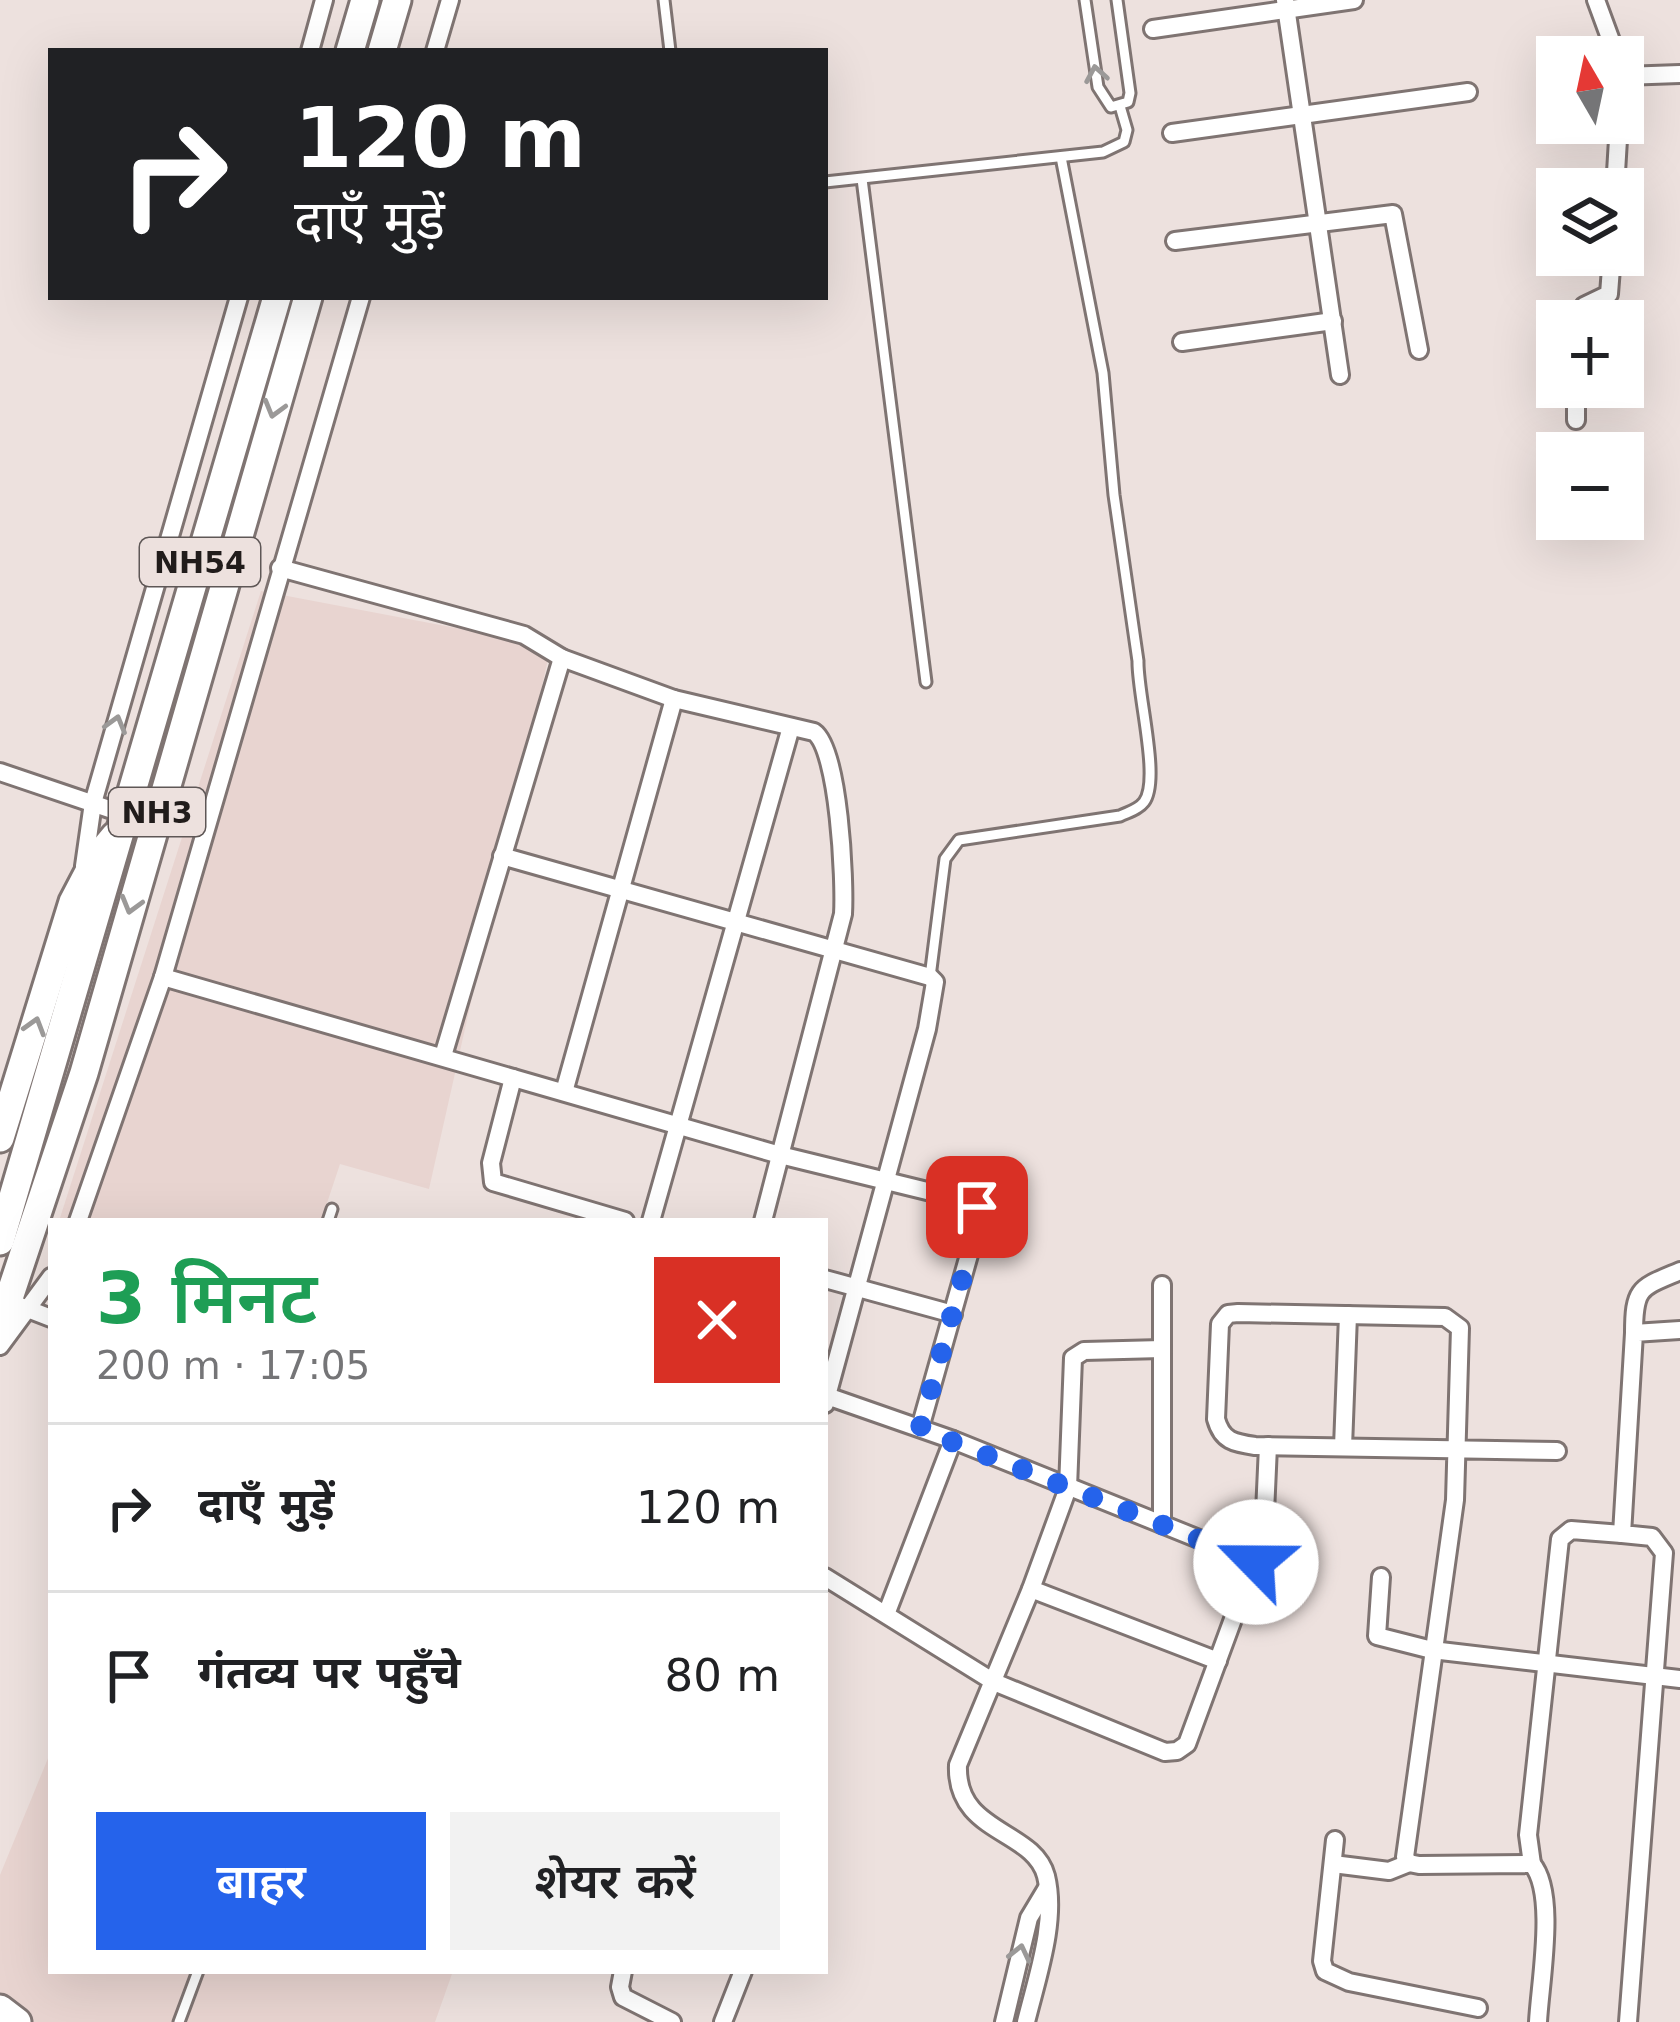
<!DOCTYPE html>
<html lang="hi">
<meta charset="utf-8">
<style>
:root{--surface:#fff;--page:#f2f2f2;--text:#202124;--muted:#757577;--line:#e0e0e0;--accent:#2563eb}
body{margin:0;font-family:"DejaVu Sans","Noto Sans Devanagari",sans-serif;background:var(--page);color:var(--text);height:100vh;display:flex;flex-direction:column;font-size:45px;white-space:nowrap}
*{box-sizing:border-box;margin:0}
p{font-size:39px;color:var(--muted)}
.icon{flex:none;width:66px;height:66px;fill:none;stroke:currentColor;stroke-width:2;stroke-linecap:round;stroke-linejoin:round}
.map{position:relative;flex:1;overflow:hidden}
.panel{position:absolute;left:48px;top:1218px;width:780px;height:756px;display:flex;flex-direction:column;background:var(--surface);border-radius:0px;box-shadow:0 12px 48px #0002}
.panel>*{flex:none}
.banner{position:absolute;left:48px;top:48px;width:780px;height:252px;border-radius:0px;box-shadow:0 12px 48px #0002;background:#202124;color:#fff;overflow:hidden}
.needle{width:78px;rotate:351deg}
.buttons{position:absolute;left:1536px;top:36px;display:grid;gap:24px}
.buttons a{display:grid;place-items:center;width:108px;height:108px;border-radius:0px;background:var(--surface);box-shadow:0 12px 48px #0002;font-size:60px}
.pin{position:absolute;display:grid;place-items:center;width:102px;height:102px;color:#fff;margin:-51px;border-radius:24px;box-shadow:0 6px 18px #0006}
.me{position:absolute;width:132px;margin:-66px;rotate:293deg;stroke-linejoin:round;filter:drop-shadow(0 0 9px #0008)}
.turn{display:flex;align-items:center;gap:42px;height:252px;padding:0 48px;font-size:54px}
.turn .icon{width:156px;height:156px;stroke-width:2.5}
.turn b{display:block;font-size:84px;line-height:102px}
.round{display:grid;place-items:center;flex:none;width:126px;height:126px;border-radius:0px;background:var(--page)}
.head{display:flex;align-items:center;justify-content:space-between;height:204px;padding:0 48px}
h1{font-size:72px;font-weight:600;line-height:90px;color:#1e9e55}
.cta{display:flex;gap:24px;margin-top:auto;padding:24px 48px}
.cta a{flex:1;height:138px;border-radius:0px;background:var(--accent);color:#fff;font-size:48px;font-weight:600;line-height:138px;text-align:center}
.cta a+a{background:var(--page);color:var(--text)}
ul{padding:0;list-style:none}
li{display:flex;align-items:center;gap:36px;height:168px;padding:0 48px;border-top:3px solid var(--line)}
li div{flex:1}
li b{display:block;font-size:45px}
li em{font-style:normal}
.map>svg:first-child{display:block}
.built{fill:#e8d4d0}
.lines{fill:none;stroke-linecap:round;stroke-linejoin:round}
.service-casing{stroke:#7f7472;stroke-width:15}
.minor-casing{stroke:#7f7472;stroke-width:22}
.trunk-casing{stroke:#7f7472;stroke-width:33}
.service{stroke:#fff;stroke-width:9}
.minor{stroke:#fff;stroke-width:16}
.trunk{stroke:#fff;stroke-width:27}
.oneway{stroke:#9b9998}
.route{stroke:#2563eb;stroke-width:21;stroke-dasharray:0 37.8}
.labels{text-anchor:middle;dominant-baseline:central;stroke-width:9;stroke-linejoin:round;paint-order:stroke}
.shield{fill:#ede1de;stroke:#5e5756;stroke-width:3}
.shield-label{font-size:30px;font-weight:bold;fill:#211c1b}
</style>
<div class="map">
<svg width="1680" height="2022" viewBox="0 0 1680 2022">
<rect width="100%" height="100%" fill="#ede1de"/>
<g class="built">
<polygon points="261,591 551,646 429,1189 340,1164 321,1221 59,1221"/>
<polygon points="51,1751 51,1971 453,1971 435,2022 0,2022 0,1875"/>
</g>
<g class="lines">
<defs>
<g id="service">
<polyline points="664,0 670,51"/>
<polyline points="1085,0 1098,87 1111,107 1128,102 1130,93 1117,0"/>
<polyline points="862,179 926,682"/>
<polyline points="825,182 1103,152 1124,142 1127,130 1120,106"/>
<path d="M930 977 945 859 959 840 1120 816C1128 812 1138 810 1144 802 1161 780 1137 693 1138 661L1114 495 1103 373 1061 157"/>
<polyline points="328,1221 332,1209"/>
<polyline points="179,2022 198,1971"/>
</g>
<g id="minor">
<polyline points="1285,0 1340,375"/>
<polyline points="1596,0 1617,57"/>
<polyline points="1153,29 1354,0"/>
<polyline points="310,51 324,0"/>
<polyline points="435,51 450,0"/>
<polyline points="1623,76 1680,74"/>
<polyline points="1172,133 1468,92"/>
<polyline points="1615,189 1619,123"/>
<polyline points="1175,241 1393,214 1419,350"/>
<polyline points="1576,321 1584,306 1609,294 1612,255"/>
<polyline points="1182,342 1333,321"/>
<polyline points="1576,420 1576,387"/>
<path d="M280 568 524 635 562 658 674 699 814 732C839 749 845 881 843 914L763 1221"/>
<polyline points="0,772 127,815"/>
<polyline points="502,856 930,977 935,982 927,1029 827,1396"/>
<polyline points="84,866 93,803 239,297"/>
<polyline points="163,977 780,1155 972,1202 979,1214 978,1223 920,1428"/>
<polyline points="443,1056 562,658"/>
<polyline points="513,1078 491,1163 493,1182 625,1221"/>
<polyline points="564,1092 674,699"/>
<polyline points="78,1221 163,977 361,297"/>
<polyline points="651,1221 791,727"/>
<polyline points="825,1279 953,1314"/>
<polyline points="1162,1285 1162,1524"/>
<polyline points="20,1306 51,1318"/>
<path d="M1634 1333C1634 1287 1640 1288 1680 1271"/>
<polyline points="0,1346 51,1277"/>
<polyline points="825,1404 827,1396 953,1440 1256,1562"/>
<polyline points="1343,1447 1348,1315"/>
<polyline points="825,1577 994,1682 1165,1752 1177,1751 1187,1744 1264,1535 1268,1446"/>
<polyline points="1381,1577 1377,1636 1432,1650 1680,1679"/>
<polyline points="1031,1589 1218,1661"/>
<polyline points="887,1612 953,1440"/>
<polyline points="1335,1840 1322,1961 1325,1971 1349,1982 1478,2008"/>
<polyline points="1333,1864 1389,1871 1409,1863"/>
<polyline points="1532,1864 1528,1835 1560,1539 1571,1530 1622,1534"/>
<polyline points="623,1971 620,1987 623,1997 672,2022"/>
<polyline points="723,2022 743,1971"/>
<polyline points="1004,2022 1029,1918 1047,1888"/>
<path d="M1026 2022C1037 1977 1057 1921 1046 1876 1034 1829 955 1834 958 1765L1031 1589 1068 1488 1073 1358 1084 1351 1162 1349"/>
<path d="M1538 2022C1540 1982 1557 1893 1532 1864L1419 1865 1409 1863 1405 1857 1455 1500 1460 1328 1445 1317 1238 1313 1228 1314 1220 1324 1216 1419C1222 1441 1234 1443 1255 1446L1557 1451"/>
<polyline points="1628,2022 1664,1553 1652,1537 1622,1534 1634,1333 1680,1330"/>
</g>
<g id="trunk">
<polyline points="350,51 365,0"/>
<polyline points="382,51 397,0"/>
<polyline points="0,1138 73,902 95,860 115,836"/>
<polyline points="0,1241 277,297"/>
<polyline points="0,1325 84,1073 308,297"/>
<polyline points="0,2009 17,2022"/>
</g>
</defs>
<use href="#service" class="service-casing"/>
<use href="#minor" class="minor-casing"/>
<use href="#trunk" class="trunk-casing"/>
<use href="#service" class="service"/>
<use href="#minor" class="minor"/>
<use href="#trunk" class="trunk"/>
</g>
<defs><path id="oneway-chevron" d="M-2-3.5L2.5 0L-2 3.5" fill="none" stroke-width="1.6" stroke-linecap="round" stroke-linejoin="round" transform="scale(3)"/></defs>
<g class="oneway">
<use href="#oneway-chevron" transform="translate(1096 74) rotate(-100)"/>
<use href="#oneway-chevron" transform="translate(274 409) rotate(106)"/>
<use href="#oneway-chevron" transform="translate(116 724) rotate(-74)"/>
<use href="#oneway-chevron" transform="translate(131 905) rotate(106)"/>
<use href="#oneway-chevron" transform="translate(35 1026) rotate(-73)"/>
<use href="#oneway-chevron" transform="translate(1020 1953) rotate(-77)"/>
</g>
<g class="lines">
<polyline class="route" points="977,1207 978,1223 920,1429 1256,1562"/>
</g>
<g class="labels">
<g class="shield">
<rect x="140" y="538" width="120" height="48" rx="9"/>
<rect x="109" y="788" width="96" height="48" rx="9"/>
</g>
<g class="shield-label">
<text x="200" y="562">NH54</text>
<text x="157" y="812">NH3</text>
</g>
</g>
</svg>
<div class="buttons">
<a><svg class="needle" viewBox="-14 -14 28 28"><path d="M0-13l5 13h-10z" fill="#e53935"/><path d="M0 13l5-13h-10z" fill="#757577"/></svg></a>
<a><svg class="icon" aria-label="layers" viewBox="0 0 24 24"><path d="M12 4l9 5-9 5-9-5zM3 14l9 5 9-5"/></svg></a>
<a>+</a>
<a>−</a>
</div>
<div class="pin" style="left:977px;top:1207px;background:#d93025"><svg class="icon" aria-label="arrive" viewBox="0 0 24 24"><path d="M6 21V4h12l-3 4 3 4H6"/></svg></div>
<svg class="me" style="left:1256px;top:1562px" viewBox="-20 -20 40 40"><circle r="19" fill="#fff"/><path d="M0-13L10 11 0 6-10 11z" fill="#2563eb"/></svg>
<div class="banner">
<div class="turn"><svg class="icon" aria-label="right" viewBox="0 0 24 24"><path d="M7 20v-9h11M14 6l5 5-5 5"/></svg><div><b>120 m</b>दाएँ मुड़ें</div></div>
</div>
<section class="panel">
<div class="head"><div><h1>3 मिनट</h1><p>200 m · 17:05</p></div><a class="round" style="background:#d93025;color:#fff"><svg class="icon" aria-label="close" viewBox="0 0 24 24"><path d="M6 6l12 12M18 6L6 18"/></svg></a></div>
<ul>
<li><svg class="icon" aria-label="right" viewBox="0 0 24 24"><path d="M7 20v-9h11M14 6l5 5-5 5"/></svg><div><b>दाएँ मुड़ें</b></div><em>120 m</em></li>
<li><svg class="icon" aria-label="arrive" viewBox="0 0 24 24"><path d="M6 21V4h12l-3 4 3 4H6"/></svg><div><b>गंतव्य पर पहुँचे</b></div><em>80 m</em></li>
</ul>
<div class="cta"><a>बाहर</a><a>शेयर करें</a></div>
</section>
</div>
